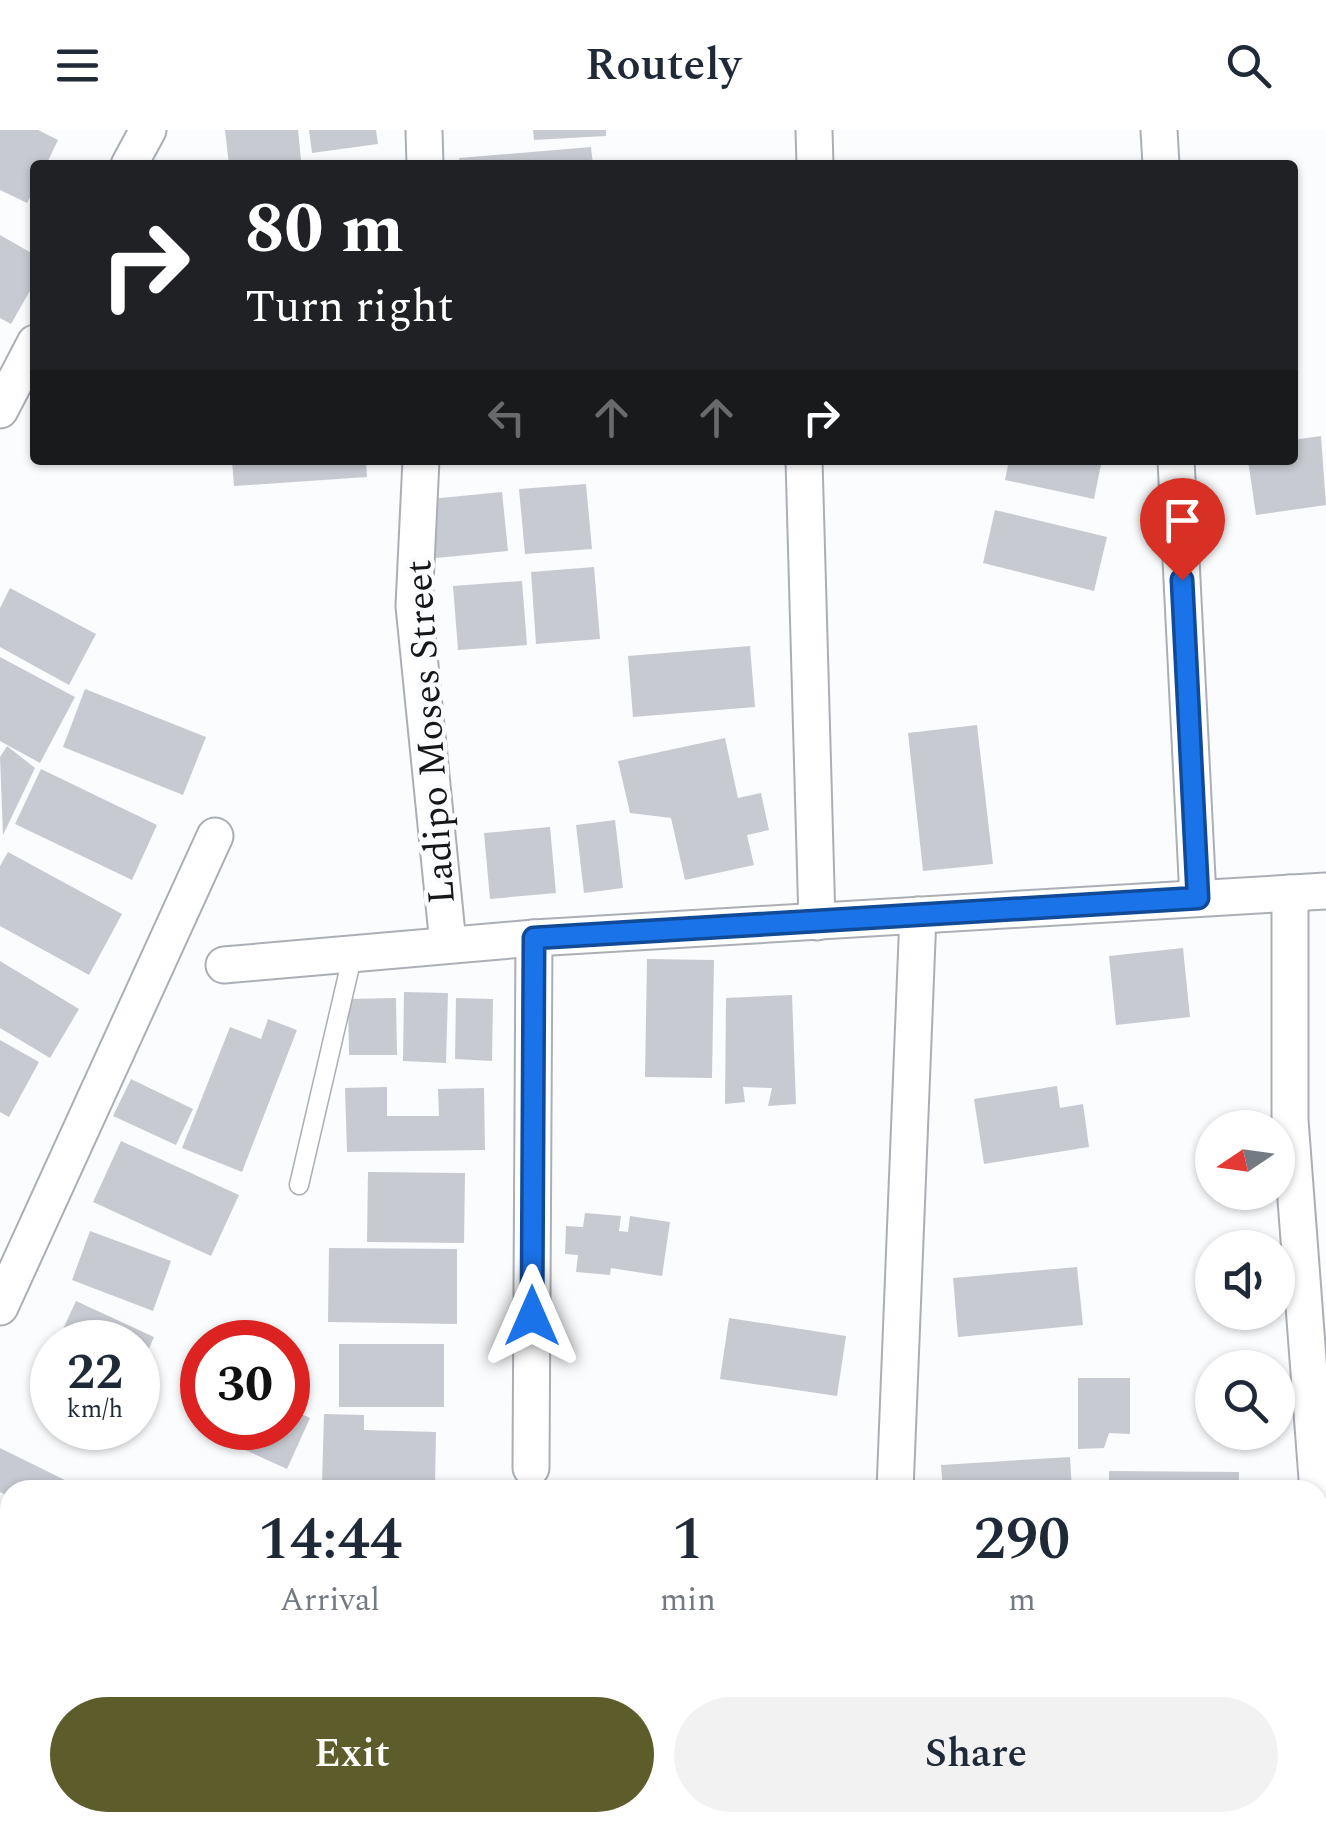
<!DOCTYPE html>
<style>
:root{--surface:#fff;--page:#f2f2f3;--text:#1f2937;--muted:#747a83;--accent:#5c5d2a}
body{margin:0;font-family:Spectral,serif;background:var(--page);color:var(--text);height:100vh;display:flex;flex-direction:column;font-size:38px;white-space:nowrap}
*{box-sizing:border-box;margin:0}
p{font-size:32px;color:var(--muted)}
.icon{flex:none;width:55px;height:55px;fill:none;stroke:currentColor;stroke-width:2;stroke-linecap:round;stroke-linejoin:round}
.map{position:relative;flex:1;overflow:hidden}
.sheet{position:absolute;left:0px;top:1350px;width:1328px;height:352px;display:flex;flex-direction:column;background:var(--surface);border-radius:30px 30px 0 0;box-shadow:0 2px 8px #0004}
.sheet>*{flex:none}
.guide{position:absolute;left:30px;top:30px;width:1268px;height:305px;border-radius:10px;box-shadow:0 2px 8px #0004;background:#202124;color:#fff;overflow:hidden}
.needle{width:65px;rotate:257deg}
.controls{position:absolute;left:1195px;top:980px;display:grid;gap:20px}
.controls a{display:grid;place-items:center;width:100px;height:100px;border-radius:50%;background:var(--surface);box-shadow:0 2px 8px #0004;font-size:50px}
.speed{position:absolute;left:30px;top:1190px;display:flex;gap:20px;font-size:50px;font-weight:700;text-align:center}
.speed>*{display:grid;place-content:center;width:130px;height:130px;border-radius:50%;background:var(--surface);box-shadow:0 2px 8px #0004;line-height:1}
.speed small{font-size:25px;font-weight:400}
.speed .limit{border:15px solid #d22;background:#fff;color:#111}
.pin{position:absolute;display:grid;place-items:center;width:85px;height:85px;color:#fff;margin:-102px -42px;border-radius:50% 50% 50% 0;rotate:-45deg;box-shadow:0 0 10px #0007}
.pin .icon{rotate:45deg}
.me{position:absolute;width:110px;margin:-55px;rotate:0deg;stroke-linejoin:round;filter:drop-shadow(0 0 8px #0008)}
.turn{display:flex;align-items:center;gap:35px;height:210px;padding:0 50px;font-size:45px}
.turn .icon{width:130px;height:130px;stroke-width:2.5}
.turn b{display:block;font-size:70px;line-height:85px}
.lanes{display:flex;align-items:center;height:95px;padding:0 50px;background:#0003;justify-content:center;gap:50px;direction:ltr}
.lanes .off{opacity:.35}
.eta{display:flex;justify-content:space-evenly;align-items:center;height:170px;text-align:center}
.eta b{font-size:60px;font-weight:600;line-height:70px}
.cta{display:flex;gap:20px;margin-top:auto;padding:20px 50px}
.cta a{flex:1;height:115px;border-radius:60px;background:var(--accent);color:#fff;font-size:40px;font-weight:600;line-height:115px;text-align:center}
.cta a+a{background:var(--page);color:var(--text)}
header{display:flex;justify-content:space-between;align-items:center;height:130px;padding:0 50px;background:var(--surface);font-size:45px;font-weight:600}
.map>svg:first-child{display:block}
.building{fill:#c7cbd1}
.lines{fill:none;stroke-linecap:round;stroke-linejoin:round}
.service-casing{stroke:#abafb5;stroke-width:21}
.minor-casing{stroke:#abafb5;stroke-width:39}
.service{stroke:#fff;stroke-width:18}
.minor{stroke:#fff;stroke-width:35}
.route-casing{stroke:#114b97;stroke-width:25}
.route{stroke:#1a73e8;stroke-width:18}
.labels{text-anchor:middle;dominant-baseline:central;stroke-width:9;stroke-linejoin:round;paint-order:stroke}
.street-label{font-size:38px;fill:#161719;stroke:#fafcfe}
</style>
<header><svg class="icon" aria-label="menu" viewBox="0 0 24 24"><path d="M4 6h16M4 12h16M4 18h16"/></svg>Routely<svg class="icon" aria-label="search" viewBox="0 0 24 24"><circle cx="10" cy="10" r="6"/><path d="M15 15l6 6"/></svg></header>
<div class="map">
<svg width="1326" height="1702" viewBox="0 0 1326 1702">
<rect width="100%" height="100%" fill="#fafcfe"/>
<g class="building">
<polygon points="0,0 38,0 58,10 46,35 35,35 35,58 27,73 0,60"/>
<polygon points="225,0 298,0 301,30 229,35"/>
<polygon points="309,0 376,0 378,14 312,23"/>
<polygon points="533,0 606,0 606,6 534,10"/>
<polygon points="591,17 593,35 460,35 459,28"/>
<polygon points="0,105 35,125 35,152 11,194 0,188"/>
<polygon points="1321,306 1326,375 1256,385 1248,330 1292,330 1292,310"/>
<polygon points="232,330 366,330 367,347 234,356"/>
<polygon points="1009,330 1102,330 1094,369 1005,350"/>
<polygon points="586,354 592,419 525,424 519,359"/>
<polygon points="502,362 508,421 436,428 430,369"/>
<polygon points="995,380 1107,407 1094,461 983,433"/>
<polygon points="594,437 600,509 536,514 531,442"/>
<polygon points="522,451 527,515 458,520 453,456"/>
<polygon points="10,458 96,504 69,555 0,517 0,478"/>
<polygon points="750,516 755,577 633,587 628,526"/>
<polygon points="0,527 75,567 40,633 0,611"/>
<polygon points="85,559 206,607 183,665 63,617"/>
<polygon points="977,595 993,734 923,741 908,603"/>
<polygon points="725,608 738,668 761,663 769,700 747,705 754,735 685,750 671,688 630,683 618,631"/>
<polygon points="7,616 35,638 3,705 0,627"/>
<polygon points="41,639 157,695 132,750 15,694"/>
<polygon points="615,690 623,758 584,763 576,695"/>
<polygon points="550,697 556,763 490,769 484,703"/>
<polygon points="8,722 122,784 89,845 0,796 0,736"/>
<polygon points="1183,818 1190,887 1116,895 1109,826"/>
<polygon points="647,829 714,830 712,948 645,947"/>
<polygon points="0,831 79,879 50,928 0,898"/>
<polygon points="404,862 448,863 446,933 403,931"/>
<polygon points="792,865 796,974 768,976 772,958 743,957 745,972 725,974 726,868"/>
<polygon points="396,868 397,925 349,925 348,869"/>
<polygon points="456,868 493,869 492,931 455,929"/>
<polygon points="268,889 297,900 242,1042 182,1018 230,897 261,909"/>
<polygon points="0,910 39,932 9,987 0,982"/>
<polygon points="131,949 193,979 176,1015 113,986"/>
<polygon points="1057,956 1060,978 1083,974 1089,1017 984,1034 974,969"/>
<polygon points="387,957 387,986 439,986 438,959 484,958 485,1020 347,1022 345,958"/>
<polygon points="121,1011 239,1065 211,1126 93,1072"/>
<polygon points="368,1042 465,1043 464,1113 367,1112"/>
<polygon points="585,1083 621,1086 619,1101 628,1102 630,1086 670,1092 662,1146 611,1138 610,1145 576,1142 578,1125 565,1124 566,1096 583,1097"/>
<polygon points="90,1101 171,1131 153,1181 72,1150"/>
<polygon points="329,1118 457,1119 457,1194 328,1192"/>
<polygon points="1077,1137 1083,1195 958,1207 953,1148"/>
<polygon points="76,1171 154,1207 138,1244 138,1212 57,1212"/>
<polygon points="729,1188 846,1206 837,1266 720,1249"/>
<rect x="339" y="1214" width="105" height="63"/>
<polygon points="1078,1248 1130,1248 1130,1304 1109,1303 1104,1318 1078,1319"/>
<polygon points="288,1278 310,1288 287,1339 230,1313 237,1298 288,1298"/>
<polygon points="324,1284 364,1285 364,1300 436,1302 435,1357 322,1353"/>
<polygon points="0,1318 85,1360 10,1360 10,1367 0,1362"/>
<polygon points="1070,1327 1072,1360 943,1360 941,1335"/>
<polygon points="1109,1341 1239,1342 1239,1360 1109,1360"/>
<polygon points="0,1396 10,1401 10,1461 0,1456"/>
<polygon points="0,1471 10,1476 9,1555 0,1551"/>
<polygon points="0,1581 10,1584 10,1614 0,1637"/>
<polygon points="10,1645 10,1692 32,1692 28,1702 0,1702 0,1666"/>
<polygon points="118,1692 166,1692 161,1702 114,1702"/>
<polygon points="450,1692 506,1692 502,1702 447,1702"/>
<polygon points="1018,1692 1097,1692 1092,1702 1035,1702"/>
</g>
<g class="lines">
<defs>
<polyline id="service" points="299,1055 353,823"/>
<g id="minor">
<polyline points="424,0 425,35"/>
<polyline points="814,0 815,35"/>
<polyline points="1159,0 1161,35"/>
<polyline points="129,35 148,0"/>
<polyline points="0,280 35,213"/>
<polyline points="421,330 414,476 448,814"/>
<polyline points="804,330 817,792"/>
<polyline points="1176,330 1198,768"/>
<polyline points="1290,763 1290,990 1319,1375"/>
<polyline points="224,835 534,808 1326,761"/>
<polyline points="0,1177 215,706"/>
<polyline points="531,1338 534,808"/>
<polyline points="895,1360 918,785"/>
<polyline points="691,1692 711,1702"/>
<polyline points="775,1702 779,1692"/>
<polyline points="1171,1702 1175,1692"/>
</g>
</defs>
<use href="#service" class="service-casing"/>
<use href="#minor" class="minor-casing"/>
<use href="#service" class="service"/>
<use href="#minor" class="minor"/>
</g>
<g class="lines">
<defs>
<polyline id="route" points="532,1186 534,808 1198,768 1182,450"/>
</defs>
<use href="#route" class="route-casing"/>
<use href="#route" class="route"/>
</g>
<g class="labels">
<g class="street-label">
<text transform="translate(431 602) rotate(-94)">Ladipo Moses Street</text>
</g>
</g>
</svg>
<div class="controls">
<a><svg class="needle" viewBox="-14 -14 28 28"><path d="M0-13l5 13h-10z" fill="#e53935"/><path d="M0 13l5-13h-10z" fill="#747a83"/></svg></a>
<a><svg class="icon" aria-label="sound" viewBox="0 0 24 24"><path d="M4 9h4l5-4v14l-5-4H4zM17 9q2 3 0 6"/></svg></a>
<a><svg class="icon" aria-label="search" viewBox="0 0 24 24"><circle cx="10" cy="10" r="6"/><path d="M15 15l6 6"/></svg></a>
</div>
<div class="speed"><div>22<small>km/h</small></div><div class="limit">30</div></div>
<div class="pin" style="left:1182px;top:450px;background:#d93025"><svg class="icon" aria-label="arrive" viewBox="0 0 24 24"><path d="M6 21V4h12l-3 4 3 4H6"/></svg></div>
<svg class="me" style="left:532px;top:1186px" viewBox="-20 -20 40 40"><path d="M0-17L14 15 0 8-14 15z" fill="#1a73e8" stroke="#fff" stroke-width="4"/></svg>
<div class="guide">
<div class="turn"><svg class="icon" aria-label="right" viewBox="0 0 24 24"><path d="M7 20v-9h11M14 6l5 5-5 5"/></svg><div><b>80 m</b>Turn right</div></div>
<div class="lanes"><svg class="icon off" aria-label="left" viewBox="0 0 24 24"><path d="M17 20v-9H6M10 6l-5 5 5 5"/></svg><svg class="icon off" aria-label="ahead" viewBox="0 0 24 24"><path d="M12 20V5M6 11l6-6 6 6"/></svg><svg class="icon off" aria-label="ahead" viewBox="0 0 24 24"><path d="M12 20V5M6 11l6-6 6 6"/></svg><svg class="icon" aria-label="right" viewBox="0 0 24 24"><path d="M7 20v-9h11M14 6l5 5-5 5"/></svg></div>
</div>
<section class="sheet">
<div class="eta">
<div><b>14:44</b><p>Arrival</p></div>
<div><b>1</b><p>min</p></div>
<div><b>290</b><p>m</p></div>
</div>
<div class="cta"><a>Exit</a><a>Share</a></div>
</section>
</div>
